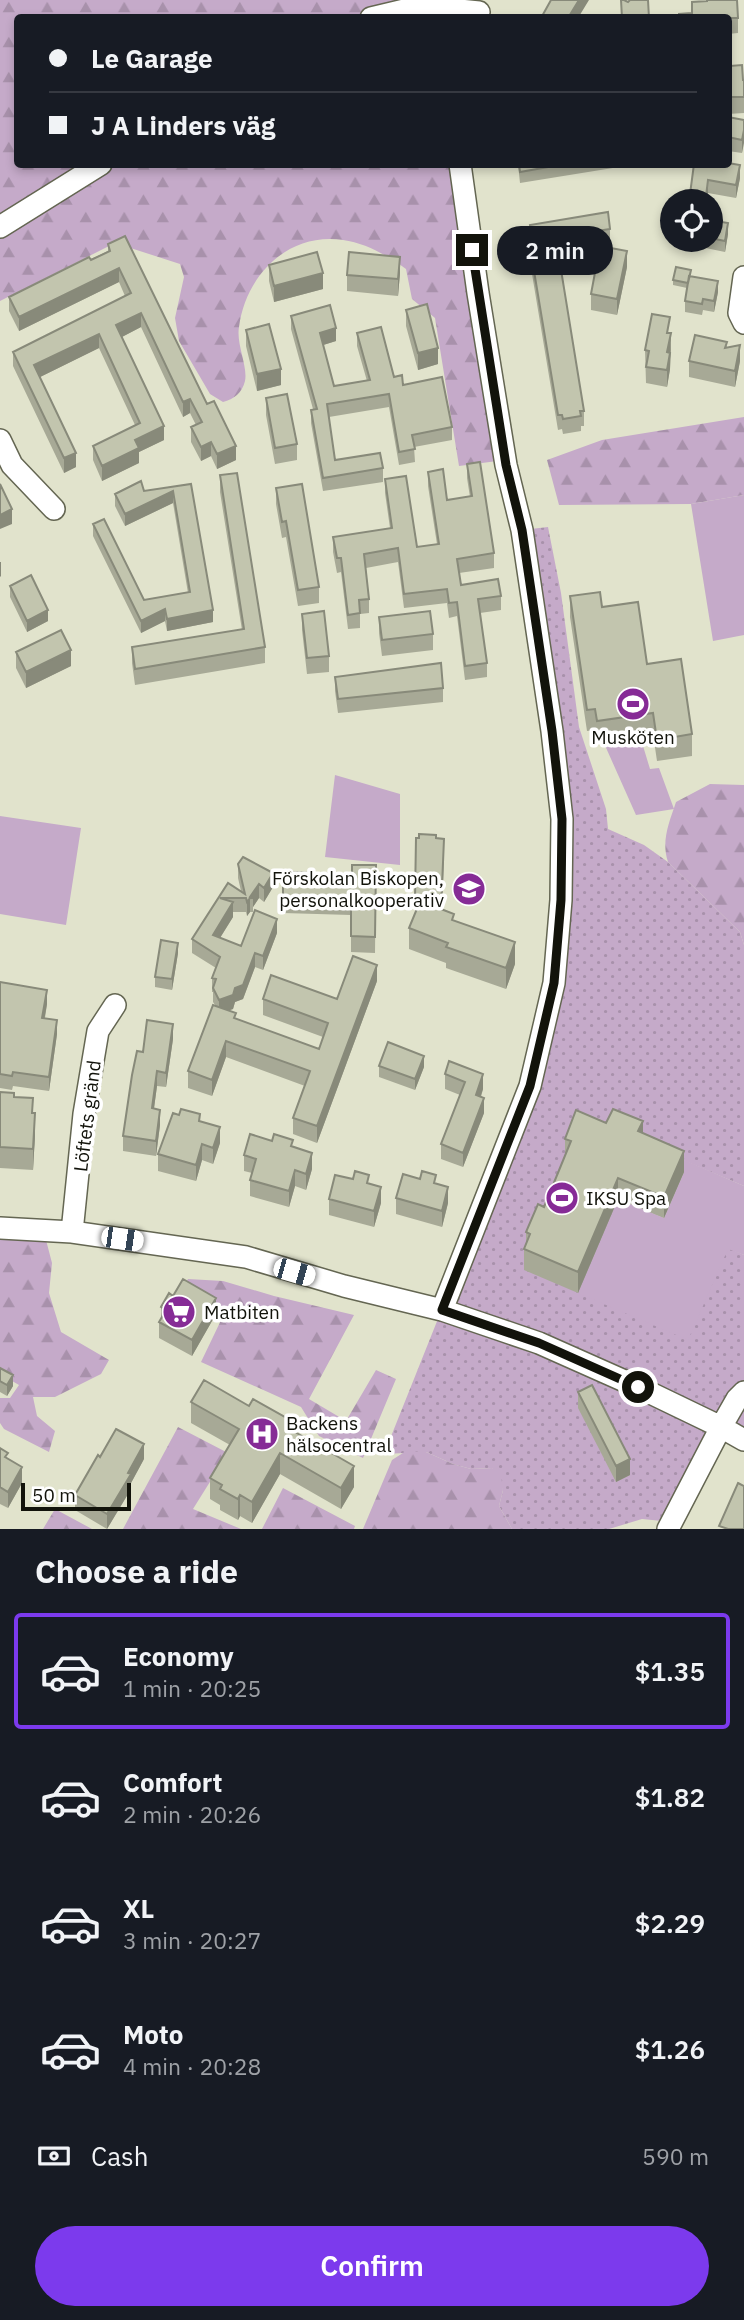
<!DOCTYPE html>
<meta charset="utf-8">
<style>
body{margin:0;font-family:"IBM Plex Sans",sans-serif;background:#20242c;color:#f1f3f6;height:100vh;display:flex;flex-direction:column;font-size:26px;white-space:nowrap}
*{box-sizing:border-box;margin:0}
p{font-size:23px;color:#9ea1a6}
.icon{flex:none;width:38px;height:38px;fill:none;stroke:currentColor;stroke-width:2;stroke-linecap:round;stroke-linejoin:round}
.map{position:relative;height:1529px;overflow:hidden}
.drawer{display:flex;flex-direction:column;background:#171b24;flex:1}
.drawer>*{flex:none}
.guide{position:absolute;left:14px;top:14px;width:718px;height:154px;border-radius:7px;box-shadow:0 4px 10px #0003;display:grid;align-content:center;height:154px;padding:0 35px;background:#171b24}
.controls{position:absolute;left:660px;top:189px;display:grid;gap:14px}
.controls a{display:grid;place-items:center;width:63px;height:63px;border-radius:50%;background:#171b24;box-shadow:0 4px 10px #0003;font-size:35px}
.scale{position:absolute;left:21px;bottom:18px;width:110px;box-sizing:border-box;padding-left:7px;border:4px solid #12130b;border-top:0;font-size:19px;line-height:24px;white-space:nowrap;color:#12130b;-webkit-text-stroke:5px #fff;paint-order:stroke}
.end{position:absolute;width:32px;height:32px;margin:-16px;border:9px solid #12130b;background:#fff;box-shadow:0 0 0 4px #fff}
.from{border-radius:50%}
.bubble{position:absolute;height:49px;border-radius:24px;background:#171b24;box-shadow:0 4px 10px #0003;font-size:23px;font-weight:600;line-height:49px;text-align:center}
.car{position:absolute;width:21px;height:42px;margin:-21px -10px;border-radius:9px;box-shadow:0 0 5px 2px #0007;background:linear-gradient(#fff 24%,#345 0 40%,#fff 0 76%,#345 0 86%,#fff 0)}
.guide b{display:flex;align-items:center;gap:24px;height:66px;font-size:26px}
.guide b+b{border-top:2px solid #363941}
.guide i{width:18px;height:18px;background:#f1f3f6}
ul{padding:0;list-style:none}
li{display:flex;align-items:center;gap:21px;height:116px;margin:0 14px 10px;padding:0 21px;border:4px solid transparent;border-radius:7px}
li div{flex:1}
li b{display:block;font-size:26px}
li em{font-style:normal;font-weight:600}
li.current{border-color:#7c3aed}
li>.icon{width:63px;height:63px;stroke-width:1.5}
h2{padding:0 35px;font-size:32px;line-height:84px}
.pay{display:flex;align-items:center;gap:18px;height:77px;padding:0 35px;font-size:26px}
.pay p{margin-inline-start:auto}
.cta{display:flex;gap:14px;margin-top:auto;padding:14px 35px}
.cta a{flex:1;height:80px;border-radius:42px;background:#7c3aed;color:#fff;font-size:28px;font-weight:600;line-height:80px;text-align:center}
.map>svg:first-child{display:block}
</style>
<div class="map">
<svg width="744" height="1529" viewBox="0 0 744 1529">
<defs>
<pattern id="grass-dots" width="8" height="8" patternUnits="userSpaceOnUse" patternTransform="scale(1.75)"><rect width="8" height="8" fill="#c5aac9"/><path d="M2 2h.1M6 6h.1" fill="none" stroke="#a891ab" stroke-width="1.8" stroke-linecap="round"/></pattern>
<pattern id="forest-firs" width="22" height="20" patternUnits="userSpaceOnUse" patternTransform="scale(1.75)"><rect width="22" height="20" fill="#c5aac9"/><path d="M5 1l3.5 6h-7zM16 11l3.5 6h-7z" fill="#a891ab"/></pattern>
</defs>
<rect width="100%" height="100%" fill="#e1e3cc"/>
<path fill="url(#grass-dots)" d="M548,527l13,66 18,134 27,82 2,20 36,16 24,17 72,70 4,13v241l-101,-43 41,29 -20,46 -46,-19 126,56v185l-22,-13 -50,95 -30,-3 -33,10h-97l-13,-23 4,-16 -11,-22 -21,1 -18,-5 -27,-12 -42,2 131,-328 46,-226 -39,-370z"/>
<path fill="url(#forest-firs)" d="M0,0h478l-1,18h-459v146l442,1 45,295 -46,6 -24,-148 -23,-19 -6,-30c-18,-13 -40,-26 -63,-29 -55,-8 -97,35 -104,87 -3,17 9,39 6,54 -3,12 -11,18 -22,21l-13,-8 -31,-53 -4,-23 9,-41 -4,-13 -65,-21 -115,58z
M744,417v78l-53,9 -132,1 -12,-45 55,-20z
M710,784l34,1v160l-4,-13 -72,-70c-7,-21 1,-39 8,-60z
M0,1237l46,3 6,23 -3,30 12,39 48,28 -8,14 -46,23h-22l4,19 18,15 -6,21 -45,-23 -4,-6v-25h10l9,-13 -19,-11z
M188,1279l35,2 51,15 80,19 -45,84 37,22 30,-51 20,9 -33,79 -44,-22 -18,-29 -100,-45 23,-48 -42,-24z
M178,1427l50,26 -35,56 48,20h-118z
M406,1451l20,1 27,12 18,5 21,-1 9,7 2,15 -4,16 13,23h-149l29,-69z
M283,1488l72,38 -1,3h-92z
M55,1509l37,20h-49z"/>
<path fill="#c5aac9" d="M744,495v140l-31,6 -22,-137z
M640,736l10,33 9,-1 15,41 -38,6 -33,-74z
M335,775l65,19v71l-75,-8z
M0,816l81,12 -15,97 -66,-11z
M643,1142l101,44v69l-16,-6 -40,91 -110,-47 40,-94 46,19 20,-46z"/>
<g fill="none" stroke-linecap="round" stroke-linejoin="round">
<defs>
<path id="minor" d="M371,18l50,-12 58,6
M0,227l101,-63
M744,277l-5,36 5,10
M0,440l12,25 42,44
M0,1228l72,4 174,25 98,29 98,24 97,33 99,44 83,40 23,13
M72,1232l12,-118 14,-83 17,-26
M442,1310l88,-224 24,-103 7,-83 1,-81 -10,-88 -30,-201 -16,-65 -28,-172 -18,-129
M668,1529l53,-102 16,-28 7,-7"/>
</defs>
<use href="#minor" stroke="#646652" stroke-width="24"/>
<use href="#minor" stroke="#fff" stroke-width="21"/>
</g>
<path fill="#a7a996" d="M728,18h10v15l-10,1z
M728,53l2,13 14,14v33l-16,1z
M728,117l16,3 -2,33 -14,-2z
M518,164h101v3l-99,16z
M694,164l46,14 -4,20 -28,-5 -1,8h-17z
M710,220l18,14 -3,18 -29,-6 -1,4 -13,-2v-8h28z
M530,225l80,4v15l-52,8 26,159v15h-3v5l-18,3 -1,-5 -4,1 -26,-156 1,-15 -3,-19z
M108,244l99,160 29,56 -19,9 -6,-13 -10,5 -10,-19v-15l5,-2 -6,-12 -7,4 -42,-90 -19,10 42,103 -25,12v11l-37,18 -9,-21v-14l42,-21 -36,-77 -59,29 36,90 -12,6 -51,-107v-14l112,-56 -6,-14 -100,49 -10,-20v-14l99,-46z
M269,265l54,24 -49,13 -5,-21z
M627,267l-10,48 -26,-5v-16z
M400,273l-2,23 -51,-5v-16z
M691,276l27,16 -4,20 -11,-2 -1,5 -17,-3v-11l2,-13 -14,-3v-5z
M406,310l32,54 -20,6 -12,-44z
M291,316l45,25 -13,4 11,41 33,-5 -10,-35v-13l37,44 58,50v13l-38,7 1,15 -16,3 -10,-58 -60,10 6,43 48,8v14l-60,9 -12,-68v-13l2,-1 -22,-80z
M246,330l35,55 -24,6 -11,-45z
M670,333l1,17 -1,19 -3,18 -21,-4 -1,-33z
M727,348l13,13 -5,26 -46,-10v-16z
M266,398l31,46v16l-22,4 -9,-49z
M467,464l27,89v15l-35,5 2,12 40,11v14l-21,3 7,50v14l-22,3 -8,-64 -8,2 -2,-15 -43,5 -6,-46 -32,6 3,31v14l-9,1v14l-12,1 -7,-57 -4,1 -4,-21v-15l57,-9 -5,-35v-14l32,68 20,-3 -9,-58v-14l19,28 23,-3 -3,-19z
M220,475l45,172v16l-130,22 -3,-22v-16l110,-17 -22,-138z
M191,484l22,138 -46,9 -2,-10 -24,12 -48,-97v-12l51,76 44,-7 -15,-90 -48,23 -10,-20v-12l29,-3z
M276,488l43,99v16l-21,3 -12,-69 -4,1 -6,-34z
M10,586l38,35 -21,11 -17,-35z
M570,596l32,11 45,57 45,70v22l-35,5 -4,-27 -56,8 -2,-12 -8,1 -17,-114z
M302,614l27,42v16l-22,2 -5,-44z
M379,617l54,17v16l-51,6 -3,-23z
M16,652l55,14 -45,22 -10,-20z
M335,677l108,11v14l-105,11 -3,-22z
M436,838l8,22 -2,49 12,12 61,43 -9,25 -60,-21v-5l-37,-14v-21l6,-14v-15z
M238,864l35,23 -9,15 -5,-4 -6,9v5h-3l-3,4 -1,-4h-13v5l-13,21 21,8 36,-13 -14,37 -8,-3 -12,32 -8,3 -2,7 -4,1 7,9 83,30 4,-12 -60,-22v-16h74l40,-18 -60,162 -24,-9v-16l12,-32 -79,-29 -14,39 -24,-8v-17l27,-66 -2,-3v-10h-1v-14l4,-10 -24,-15v-14l36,-56 13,8 -3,-13z
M376,865l-1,88 -24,-1v-37l-68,-2v-41l69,2z
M178,953l-6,37 -17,-3v-10z
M0,982l47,22 -2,14 12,16 -8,57 -36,-5 -1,4 -12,-2z
M173,1039l-7,48 -9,-1 -3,22 6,17 -4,31 -33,-5v-15l20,-84z
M379,1066l45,1 -9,23 -36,-13z
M445,1074l38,15 -2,8 3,16 -21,54 -22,-8v-15l19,-49 -15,-6z
M0,1092l14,5 19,16 2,22 -2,35 -33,-2z
M200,1121l20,22 -7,21 -11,-4 -6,21 -38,-10v-17z
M606,1123l37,10 41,39 -20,46 -46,-19 -40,94 -54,-23v-21l2,-6v-11l18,-25 21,-50v-18z
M293,1147l19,22 -6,21 -11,-4 -6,21 -39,-11v-16l2,-7 -8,-2v-16z
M436,1183l12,20 -6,24 -46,-13v-16z
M369,1184l12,19 -7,24 -45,-12v-16z
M173,1296l43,18 -24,42 -33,-18v-16l2,-4v-11z
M0,1368l13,18 -6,10 -7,-4z
M578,1392l52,83 -14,7 -38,-74z
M191,1402l108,32 55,53 -13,22 -61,-35 -28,49 -12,-7 -2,4 -18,-10v-5l-10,-6v-21l20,-33 -39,-22z
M0,1448l8,11 14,24 -14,25 -8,-4z
M144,1459l-13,24v6l-24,40 -32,-19v-15z"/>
<path fill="#888a7a" d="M579,0h10l-11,18h-10z
M744,130v13l-2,10v-13z
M740,165v13l-4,20v-13z
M708,180v13l-1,8h-1z
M728,223v11l-3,18v-11z
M627,251v16l-10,48v-16z
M400,257v16l-2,23v-17z
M119,268v14l-100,49v-14z
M323,273v16l-49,13v-16z
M718,281v11l-4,20v-11z
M141,313v14l-25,13v-15z
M336,328v13l-16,5v-13z
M671,333l-1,36 -3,18v-35z
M99,334v14l-65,32v-15z
M740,345v16l-5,26v-16z
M438,348v16l-20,6v-17z
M281,369v16l-24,6v-17z
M190,399v14l-7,4v-15z
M164,426v14l-25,12v11l-37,18v-15l33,-26z
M211,442v14l-10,5v-14z
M236,446v14l-19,9v-15z
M76,453v14l-12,6v-15z
M173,491v12l-48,23v-12z
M12,509v15l-12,5v-14z
M0,562h1v14l-1,1z
M165,609v12l-24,12v-12z
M48,610v11l-21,11v-11z
M213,610v12l-46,9v-12z
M71,650v16l-45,22v-16z
M273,873v14l-9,15v-14z
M259,884v14l-6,9v-9l-3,-1z
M250,898v14l-3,4v-14z
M233,902v15l-20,32v-14z
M277,919v14l-14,37v-14z
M515,942v22l-9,25v-21z
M178,943v10l-6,37v-11z
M255,953v14l-12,32 -8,3 -2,7 -14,5v-14z
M377,965v16l-60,162v-17z
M47,990v14l-5,28v-14z
M57,1020v14l-8,57v-14z
M173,1024v15l-7,48v-14z
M226,1041v16l-14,39v-16z
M424,1056v11l-9,23v-11z
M157,1071v15l-5,37v-15z
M483,1074v15l-7,21v-15z
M484,1098v15l-21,54v-14z
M160,1110v15l-4,31v-15z
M35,1113v22l-2,35v-21z
M643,1121v21l-5,-11z
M220,1127v16l-7,21v-16z
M202,1144v16l-6,21v-16z
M684,1151v21l-20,46v-21z
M312,1153v16l-6,21v-16z
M295,1170v16l-6,21v-16z
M618,1178v21l-40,94v-21z
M381,1187v16l-7,24v-16z
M448,1187v16l-6,24v-16z
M216,1298v16l-24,42v-16z
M13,1375v11l-6,10v-11z
M144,1444v15l-13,24v6l-24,40v-15z
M280,1453v21l-28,49v-21z
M630,1459v16l-14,7v-16z
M354,1466v21l-13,22v-21z
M22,1467v16l-14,25v-16z
M240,1495v21l-2,4v-21z"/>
<path fill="#c2c5ae" stroke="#888a7a" stroke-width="2" d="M551,0h28l-11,18h-27z
M621,0h3l4,2 2,-2h18l1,18h-27z
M707,0h30l1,18h-59v-4l13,-1v-11l15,-1z
M728,53h1l1,13 12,-1 1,15h1v17h-16z
M728,117l16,3v10l-2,10 -14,-3z
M728,163l12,2 -4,20 -28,-5 -2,16 -16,-2 4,-30h34z
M519,164h46l-45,8z
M608,212l2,17 -57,9 3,1 28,172h-4l1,5 -18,3 -1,-4h-4l-26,-156h3l-5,-34z
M710,220l18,3 -3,18 -15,-3z
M125,236l82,168 7,-3 22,45 -19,8 -6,-12 -10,5 -10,-20 11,-5 -12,-23 -7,3 -42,-89 -25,12 48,101 -29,14 4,8 -37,18 -9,-20 47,-23 -41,-89 -65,31 42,88 -12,5 -51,-106 118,-59 -12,-25 -100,49 -10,-20 80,-40 2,3 19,-9 -2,-7z
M600,246l27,5 -10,48 -26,-5z
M317,252l6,21 -49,13 -5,-21z
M349,252l51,5 -2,22 -51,-4z
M676,267l15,3 -3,13 -15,-3z
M689,276l29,5 -4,20 -11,-2 -1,5 -17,-3z
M427,304l11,44 -20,5 -12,-43z
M330,305l6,23 -16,5 14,53 36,-6 -13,-47 24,-6 13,50 8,-2 1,10 39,-8 10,50 -40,8 3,14 -16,3 -10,-58 -62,10 8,56 45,-7 3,15 -60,10 -12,-68 6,-1 -26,-93z
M652,314l18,3 -3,16h4l-4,19 3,1 -3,17 -21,-3 3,-16 -4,-1z
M269,324l12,45 -24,5 -11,-44z
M695,335l32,7 -2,6 15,-3 -5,26 -46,-10z
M287,394l10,50 -22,4 -9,-50z
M480,462l14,91 -37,6 4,26 37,-6 3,17 -23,3 9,64 -22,3 -8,-64 -8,1 -2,-14 -43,5 -6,-46 -34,6 5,45 -10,1 1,13 -12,2 -7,-57h-4l-4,-21 59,-9 -7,-49 21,-3 11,71 22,-3 -11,-72 15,-3 4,31 25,-4 -5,-32z
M237,473l28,174 -130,22 -3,-22 112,-18 -24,-154z
M141,481l3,10 47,-7 22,126 -46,9 -2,-10 -24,12 -48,-97 11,-5 40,81 46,-8 -17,-101 -48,23 -10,-20z
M0,484l12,25 -12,6z
M302,484l17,103 -21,3 -12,-69 -4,1 -6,-34z
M31,575l17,35 -21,11 -17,-35z
M600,592l2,15 36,-5 9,62 34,-5 11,75 -35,6 -4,-27 -56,8 -2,-12 -8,1 -17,-114z
M324,611l5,45 -22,2 -5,-44z
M430,611l3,23 -51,6 -3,-23z
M61,630l10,20 -45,22 -10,-20z
M441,663l2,25 -105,11 -3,-22z
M419,834l17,1v3l8,1 -3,70 13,5 -2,6 63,22 -9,26 -60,-21 2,-4 -39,-15 12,-29h-6l1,-61h3z
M243,857l30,16 -9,15 -5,-4 -9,13 3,1h-3l-3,4 -1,-4h-26l13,4 -20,33 28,11 14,-36 22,9 -14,37 -8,-3 -12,32 -8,3 -2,7 -14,5 -6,-12 3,-9 -4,-1 8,-21 -28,-18 36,-56 17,11 -7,-30z
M352,865h24l-1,72 -24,-1v-37l-68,-2v-25l69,2z
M161,940l17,3 -6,36 -17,-2z
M353,956l24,9 -60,161 -24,-8 17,-47 -84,-30 -14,39 -24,-9 25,-66 23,8 -2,5 85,31 9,-26 -65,-24 8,-24 66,24z
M0,982l47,8 -5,28 15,2 -8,57 -36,-5 -1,4 -12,-2z
M147,1020l26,4 -7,49 -9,-2 -5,37 8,2 -4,31 -33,-5 9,-61 5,-24 6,1z
M388,1042l36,14 -9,23 -36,-13z
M449,1061l34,13 -7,21 8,3 -21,55 -22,-9 24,-62 -20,-8z
M0,1092l14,1v4l19,1 -1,15h3l-2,36 -33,-2z
M181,1109l19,5 -1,7 21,6 -7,21 -11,-4 -6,21 -38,-11 15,-41 6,2z
M613,1109l30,12 -5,10 46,20 -20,46 -46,-19 -40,94 -54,-23 6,-15 -4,-2 12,-28 6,3 27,-66 -6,-2 11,-29 30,13z
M250,1134l22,7 2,-7 19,6 -2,6 21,7 -6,21 -11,-4 -6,21 -39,-11 6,-21 -12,-4z
M355,1171l14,4 -2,8 14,4 -7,24 -45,-12 6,-24 18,4z
M422,1171l14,4 -2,8 14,4 -6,24 -46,-13 7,-24 17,5z
M183,1279l33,19 -24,42 -33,-18 7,-12 -5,-3 8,-14 4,3z
M0,1368l13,7 -6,10 -7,-4z
M204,1380l45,26 4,-7 46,26 -4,7 59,34 -13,22 -61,-35 -28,49 -12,-7 -2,4 -18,-10 2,-4 -12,-7 29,-49 -48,-27z
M592,1385l38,74 -14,7 -38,-74z
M116,1429l28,15 -16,29 3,1 -24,40 -32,-19 23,-40 2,2z
M0,1448l8,5 -3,4 17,10 -14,25 -8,-5z
M738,1483l6,3v43h-16l-9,-3z"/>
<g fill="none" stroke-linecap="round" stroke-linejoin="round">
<path stroke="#12130b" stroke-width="9" d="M472,250l34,215 16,65 30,201 10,88 -1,81 -7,83 -24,103 -88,224 97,33 99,44"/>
</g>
<defs>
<symbol id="stadium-disc" viewBox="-11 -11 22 22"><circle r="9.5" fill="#862b96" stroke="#fff"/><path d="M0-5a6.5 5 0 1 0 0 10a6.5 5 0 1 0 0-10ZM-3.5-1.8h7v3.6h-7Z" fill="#fff"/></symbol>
<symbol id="school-disc" viewBox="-11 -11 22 22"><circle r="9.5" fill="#862b96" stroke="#fff"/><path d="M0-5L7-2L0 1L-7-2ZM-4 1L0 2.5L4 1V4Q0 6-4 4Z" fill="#fff"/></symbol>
<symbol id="supermarket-disc" viewBox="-11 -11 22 22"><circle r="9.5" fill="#862b96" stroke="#fff"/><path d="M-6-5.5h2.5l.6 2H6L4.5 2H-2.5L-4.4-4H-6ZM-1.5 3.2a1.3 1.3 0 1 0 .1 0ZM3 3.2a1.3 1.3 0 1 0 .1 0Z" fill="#fff"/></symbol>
<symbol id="hospital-disc" viewBox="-11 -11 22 22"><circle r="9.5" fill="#862b96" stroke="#fff"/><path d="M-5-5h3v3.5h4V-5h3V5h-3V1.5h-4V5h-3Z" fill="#fff"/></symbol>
</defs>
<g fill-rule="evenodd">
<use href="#stadium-disc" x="614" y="685" width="38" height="38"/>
<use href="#school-disc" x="450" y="870" width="38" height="38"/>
<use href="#stadium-disc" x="543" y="1179" width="38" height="38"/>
<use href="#supermarket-disc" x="160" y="1293" width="38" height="38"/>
<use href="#hospital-disc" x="243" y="1415" width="38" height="38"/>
</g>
<g text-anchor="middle" stroke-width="7" stroke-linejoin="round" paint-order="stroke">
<g font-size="19" fill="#12130b" stroke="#fff" text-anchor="start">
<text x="633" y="744" text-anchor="middle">Musköten</text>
<text x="444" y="885" text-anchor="end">Förskolan Biskopen,<tspan x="444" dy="22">personalkooperativ</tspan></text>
<text x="586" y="1205">IKSU Spa</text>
<text x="204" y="1319">Matbiten</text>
<text x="286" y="1430">Backens<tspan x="286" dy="22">hälsocentral</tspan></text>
</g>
<g font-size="19" fill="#12130b" stroke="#fff">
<text transform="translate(87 1116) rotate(-83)" y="7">Löftets gränd</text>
</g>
</g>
</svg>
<div class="controls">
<a><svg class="icon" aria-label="locate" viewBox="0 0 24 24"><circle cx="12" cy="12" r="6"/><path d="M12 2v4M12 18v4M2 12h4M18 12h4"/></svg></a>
</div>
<div class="scale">50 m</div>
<i class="end from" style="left:638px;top:1387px"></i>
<i class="end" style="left:472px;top:250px"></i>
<div class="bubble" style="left:497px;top:226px;width:116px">2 min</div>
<i class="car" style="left:122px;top:1239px;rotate:98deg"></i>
<i class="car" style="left:294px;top:1272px;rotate:106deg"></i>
<div class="guide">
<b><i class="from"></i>Le Garage</b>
<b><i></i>J A Linders väg</b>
</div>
</div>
<section class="drawer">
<h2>Choose a ride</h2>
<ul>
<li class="current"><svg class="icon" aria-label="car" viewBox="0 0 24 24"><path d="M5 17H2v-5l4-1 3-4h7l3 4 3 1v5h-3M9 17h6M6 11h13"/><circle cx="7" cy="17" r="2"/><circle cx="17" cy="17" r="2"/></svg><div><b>Economy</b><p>1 min · 20:25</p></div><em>$1.35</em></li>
<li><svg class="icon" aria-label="car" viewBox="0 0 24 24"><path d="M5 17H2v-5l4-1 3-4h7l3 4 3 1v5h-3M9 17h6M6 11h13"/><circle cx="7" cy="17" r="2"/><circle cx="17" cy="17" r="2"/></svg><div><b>Comfort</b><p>2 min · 20:26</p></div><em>$1.82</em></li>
<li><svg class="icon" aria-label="car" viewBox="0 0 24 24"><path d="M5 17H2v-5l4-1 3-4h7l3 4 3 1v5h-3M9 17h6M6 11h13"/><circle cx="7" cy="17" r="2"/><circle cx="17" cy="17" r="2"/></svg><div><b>XL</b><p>3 min · 20:27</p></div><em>$2.29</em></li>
<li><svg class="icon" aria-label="car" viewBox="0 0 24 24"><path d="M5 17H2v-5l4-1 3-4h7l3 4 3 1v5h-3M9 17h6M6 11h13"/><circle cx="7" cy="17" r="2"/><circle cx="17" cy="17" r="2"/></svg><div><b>Moto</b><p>4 min · 20:28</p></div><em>$1.26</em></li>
</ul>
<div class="pay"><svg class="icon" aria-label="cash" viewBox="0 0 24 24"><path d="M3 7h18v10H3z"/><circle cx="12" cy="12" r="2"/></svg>Cash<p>590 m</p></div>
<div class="cta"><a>Confirm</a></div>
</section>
